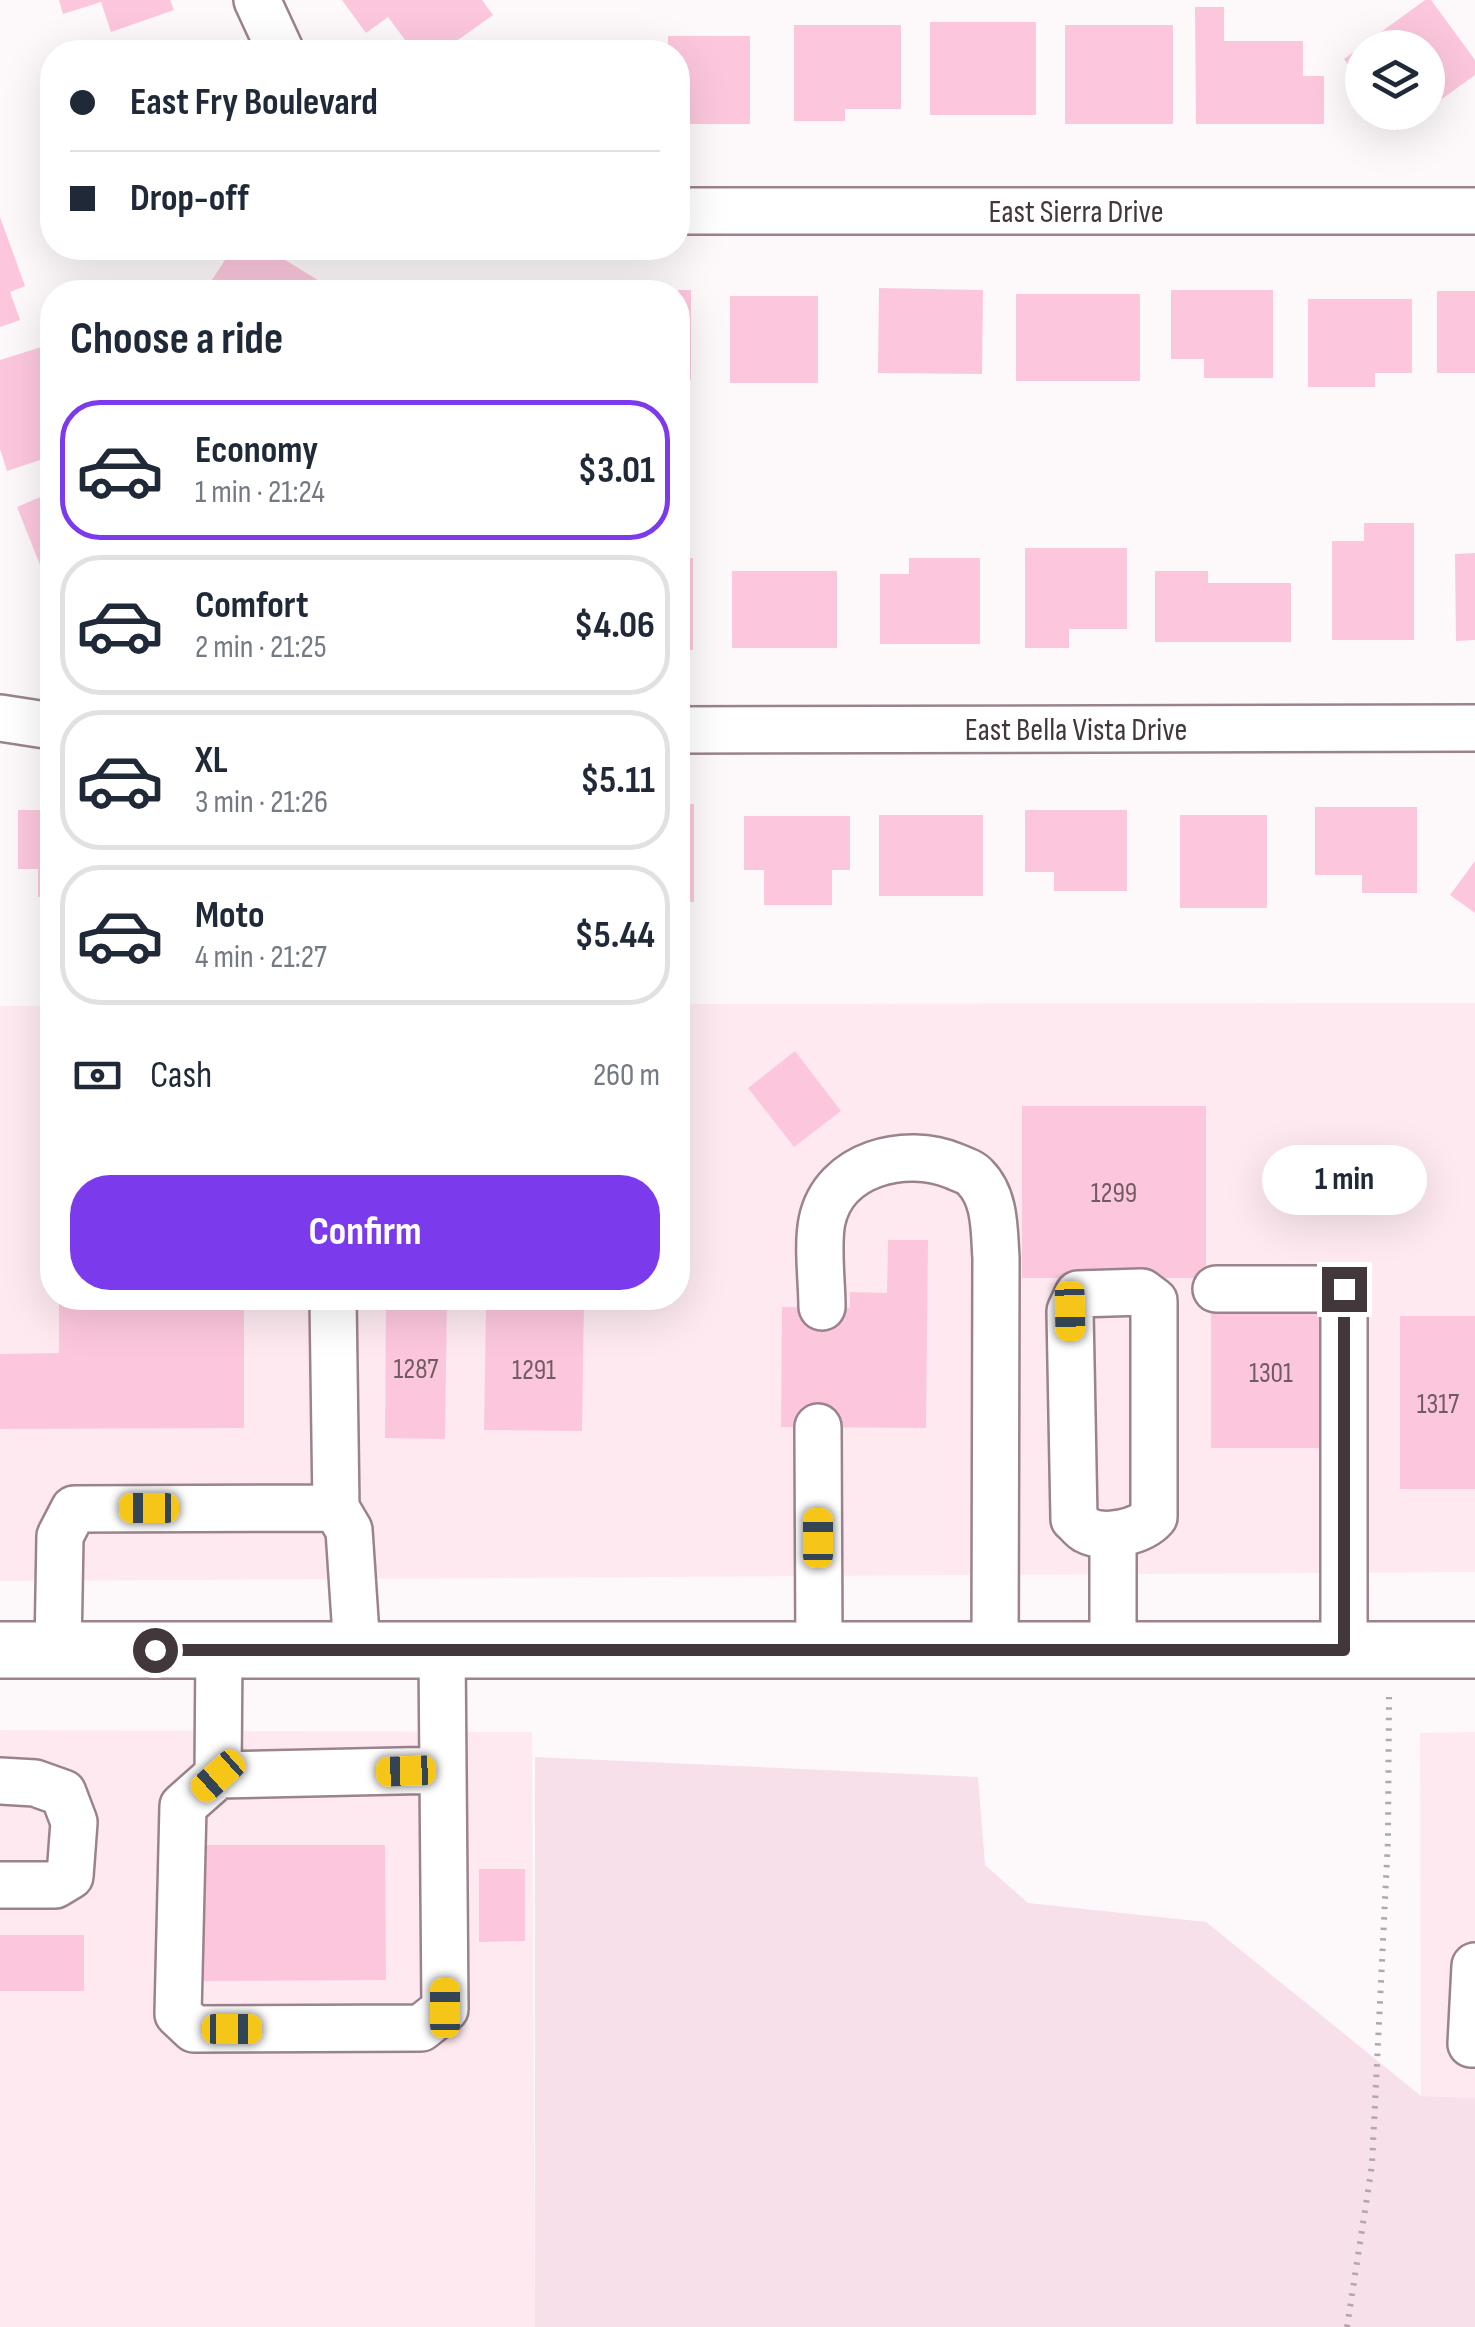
<!DOCTYPE html>
<meta charset="utf-8">
<style>
body{margin:0;font-family:"Sofia Sans Condensed",sans-serif;background:#f6f6f7;color:#1f2937;height:100vh;display:flex;flex-direction:column;font-size:38px;white-space:nowrap}
*{box-sizing:border-box;margin:0}
p{font-size:32px;color:#747a83}
.icon{flex:none;width:55px;height:55px;fill:none;stroke:currentColor;stroke-width:2;stroke-linecap:round;stroke-linejoin:round}
.map{position:relative;flex:1;overflow:hidden}
.sheet{position:absolute;left:40px;top:280px;width:650px;height:1030px;display:flex;flex-direction:column;background:#fff;border-radius:40px;box-shadow:0 10px 40px #0002}
.sheet>*{flex:none}
.guide{position:absolute;left:40px;top:40px;width:650px;height:220px;border-radius:40px;box-shadow:0 10px 40px #0002;display:grid;align-content:center;height:220px;padding:0 30px;background:#fff}
.tools{position:absolute;left:1345px;top:30px;display:grid;gap:20px}
.tools a{display:grid;place-items:center;width:100px;height:100px;border-radius:50%;background:#fff;box-shadow:0 10px 40px #0002;font-size:50px}
.end{position:absolute;width:45px;height:45px;margin:-22px;border:12px solid #42373b;background:#fff;box-shadow:0 0 0 5px #fff}
.from{border-radius:50%}
.bubble{position:absolute;height:70px;border-radius:35px;background:#fff;box-shadow:0 10px 40px #0002;font-size:32px;font-weight:700;line-height:70px;text-align:center}
.car{position:absolute;width:30px;height:60px;margin:-30px -15px;border-radius:12px;box-shadow:0 0 8px 2px #0007;background:linear-gradient(#f5c518 24%,#345 0 40%,#f5c518 0 76%,#345 0 86%,#f5c518 0)}
.guide b{display:flex;align-items:center;gap:35px;height:95px;font-size:38px}
.guide b+b{border-top:2px solid #e0e1e3}
.guide i{width:25px;height:25px;background:#1f2937}
ul{padding:0;list-style:none}
li{display:flex;align-items:center;gap:30px;height:140px;margin:0 20px 15px;padding:0 10px;border:5px solid #e0e1e3;border-radius:40px}
li div{flex:1}
li b{display:block;font-size:38px}
li em{font-style:normal;font-weight:700}
li.active{border-color:#7c3aed}
li>.icon{width:90px;height:90px;stroke-width:1.5}
h2{padding:0 30px;font-size:45px;line-height:120px}
.pay{display:flex;align-items:center;gap:25px;height:110px;padding:0 30px;font-size:38px}
.pay p{margin-inline-start:auto}
.cta{display:flex;gap:20px;margin-top:auto;padding:20px 30px}
.cta a{flex:1;height:115px;border-radius:40px;background:#7c3aed;color:#fff;font-size:40px;font-weight:700;line-height:115px;text-align:center}
.map>svg:first-child{display:block}
</style>
<div class="map">
<svg width="1475" height="2327" viewBox="0 0 1475 2327">
<rect width="100%" height="100%" fill="#fdf8fa"/>
<path fill="#fee9f1" d="M1475,1003v569l-1475,9v-575h52v292h626v-294z
M0,1730l532,2 3,595h-535z
M1475,1732v366l-54,-2 -1,-363z"/>
<path fill="#f7e0e9" d="M535,1757l443,20 7,88 43,38 178,19 215,174 54,2v229h-940z"/>
<path fill="#fcc7dd" d="M59,0h111l4,10 -63,22 -10,-30 -38,12z
M342,0h140l11,15 -52,37h-27l-26,-35 -22,16z
M1425,0h6l44,60v15l-47,34v-61h-66v36l-18,-25z
M1195,7h29v34h79v35h21v48h-128z
M930,22h106v93h-106z
M794,25h107v84h-56v12h-51z
M1065,25h108v99h-108z
M668,36h82v88h-72v-72h-10z
M536,41l100,2v9h-100z
M178,42l5,10h-31z
M1384,112h39l-26,19z
M0,217l25,69 -15,6 10,28 -20,7z
M233,248h33l71,44h-133z
M440,288h103v4h-103z
M879,288l104,2 -1,84 -104,-1z
M678,290h13v90h-13z
M1171,290h102v88h-69v-19h-33z
M1437,291h38v82h-38z
M1016,294h124v87h-124z
M730,296h88v87h-88z
M1308,299h104v74h-37v14h-67z
M51,344l1,112 -45,15 -7,-22v-89z
M52,492v103l-35,-88z
M1364,523h50v117h-82v-99h32z
M1025,548h102v81h-58v19h-44z
M1475,553v87l-19,1 -1,-87z
M678,558h15v92h-15z
M909,558h71v86h-100v-70h29z
M732,571h105v77h-105z
M1155,571h53v12h83v59h-136z
M678,804h16v98h-16z
M1315,807h102v86h-55v-18h-47z
M18,810h34v87h-14v-28h-20z
M1025,810h102v81h-73v-19h-29z
M879,815h104v81h-104z
M1180,815h87v93h-87z
M744,816h106v54h-18v35h-68v-35h-20z
M1475,861v52l-25,-18z
M795,1051l46,60 -47,36 -46,-59z
M1022,1106h184v172h-184z
M888,1240h40l-2,188 -145,-1 1,-120 68,1v-16l37,1z
M1211,1297h119l1,151h-120z
M59,1298h185v130l-244,1v-75l59,-1z
M386,1298h61l-2,141 -60,-1z
M491,1298h30v9h23v-9h40l-2,133 -98,-1 2,-123h5z
M1400,1316h75v173h-75z
M201,1845h184l1,135 -184,1z
M479,1869h46v72l-46,1z
M0,1935h84v56h-84z"/>
<g fill="none" stroke-linecap="round" stroke-linejoin="round">
<defs>
<path id="minor" d="M257,0l24,52
M678,211h797
M0,718l52,8
M678,730l797,-2
M1216,1289h128v361
M1142,1292l12,9v216c-13,15 -50,23 -68,13 -5,-3 -8,-8 -12,-11l-4,-208 8,-17z
M333,1298l3,210
M822,1307c0,-25 -5,-62 0,-86 12,-58 84,-75 132,-55 7,3 17,6 21,11 21,21 19,54 21,81l-1,392
M818,1427l1,223
M1113,1534v116
M58,1650l2,-114 14,-27 262,-1 13,22 8,120
M219,1650l-1,125 -35,31 -5,208 16,15 227,-1 24,-19 -3,-359
M218,1775l225,-5
M0,1781l35,2 28,10 11,29 -4,54 -15,9h-55
M1475,1966l-4,78h4"/>
<path id="major" d="M0,1650h1475"/>
</defs>
<use href="#minor" stroke="#9b838d" stroke-width="50"/>
<use href="#major" stroke="#9b838d" stroke-width="60"/>
<path stroke="#b0a8ab" stroke-width="6" stroke-dasharray="2.5 8" stroke-linecap="butt" d="M1347,2327l25,-162 16,-326 1,-142"/>
<use href="#minor" stroke="#fff" stroke-width="45"/>
<use href="#major" stroke="#fff" stroke-width="55"/>
</g>
<g fill="none" stroke-linecap="round" stroke-linejoin="round">
<path stroke="#42373b" stroke-width="12" d="M155,1650h1189v-361"/>
</g>
<g text-anchor="middle" stroke-width="9" stroke-linejoin="round" paint-order="stroke">
<g font-size="28" fill="#705b64">
<text x="1114" y="1202">1299</text>
<text x="416" y="1378">1287</text>
<text x="534" y="1379">1291</text>
<text x="1271" y="1382">1301</text>
<text x="1438" y="1413">1317</text>
</g>
<g font-size="32" fill="#42373b" stroke="#fff">
<text x="1076" y="222">East Sierra Drive</text>
<text x="1076" y="740">East Bella Vista Drive</text>
</g>
</g>
</svg>
<div class="tools">
<a><svg class="icon" aria-label="layers" viewBox="0 0 24 24"><path d="M12 4l9 5-9 5-9-5zM3 14l9 5 9-5"/></svg></a>
</div>
<i class="end from" style="left:155px;top:1650px"></i>
<i class="end" style="left:1344px;top:1289px"></i>
<div class="bubble" style="left:1262px;top:1145px;width:165px">1 min</div>
<i class="car" style="left:1070px;top:1311px;rotate:179deg"></i>
<i class="car" style="left:149px;top:1508px;rotate:270deg"></i>
<i class="car" style="left:818px;top:1538px;rotate:0deg"></i>
<i class="car" style="left:406px;top:1771px;rotate:268deg"></i>
<i class="car" style="left:218px;top:1776px;rotate:228deg"></i>
<i class="car" style="left:445px;top:2008px;rotate:0deg"></i>
<i class="car" style="left:232px;top:2029px;rotate:90deg"></i>
<div class="guide">
<b><i class="from"></i>East Fry Boulevard</b>
<b><i></i>Drop-off</b>
</div>
<section class="sheet">
<h2>Choose a ride</h2>
<ul>
<li class="active"><svg class="icon" aria-label="car" viewBox="0 0 24 24"><path d="M5 17H2v-5l4-1 3-4h7l3 4 3 1v5h-3M9 17h6M6 11h13"/><circle cx="7" cy="17" r="2"/><circle cx="17" cy="17" r="2"/></svg><div><b>Economy</b><p>1 min · 21:24</p></div><em>$3.01</em></li>
<li><svg class="icon" aria-label="car" viewBox="0 0 24 24"><path d="M5 17H2v-5l4-1 3-4h7l3 4 3 1v5h-3M9 17h6M6 11h13"/><circle cx="7" cy="17" r="2"/><circle cx="17" cy="17" r="2"/></svg><div><b>Comfort</b><p>2 min · 21:25</p></div><em>$4.06</em></li>
<li><svg class="icon" aria-label="car" viewBox="0 0 24 24"><path d="M5 17H2v-5l4-1 3-4h7l3 4 3 1v5h-3M9 17h6M6 11h13"/><circle cx="7" cy="17" r="2"/><circle cx="17" cy="17" r="2"/></svg><div><b>XL</b><p>3 min · 21:26</p></div><em>$5.11</em></li>
<li><svg class="icon" aria-label="car" viewBox="0 0 24 24"><path d="M5 17H2v-5l4-1 3-4h7l3 4 3 1v5h-3M9 17h6M6 11h13"/><circle cx="7" cy="17" r="2"/><circle cx="17" cy="17" r="2"/></svg><div><b>Moto</b><p>4 min · 21:27</p></div><em>$5.44</em></li>
</ul>
<div class="pay"><svg class="icon" aria-label="cash" viewBox="0 0 24 24"><path d="M3 7h18v10H3z"/><circle cx="12" cy="12" r="2"/></svg>Cash<p>260 m</p></div>
<div class="cta"><a>Confirm</a></div>
</section>
</div>
